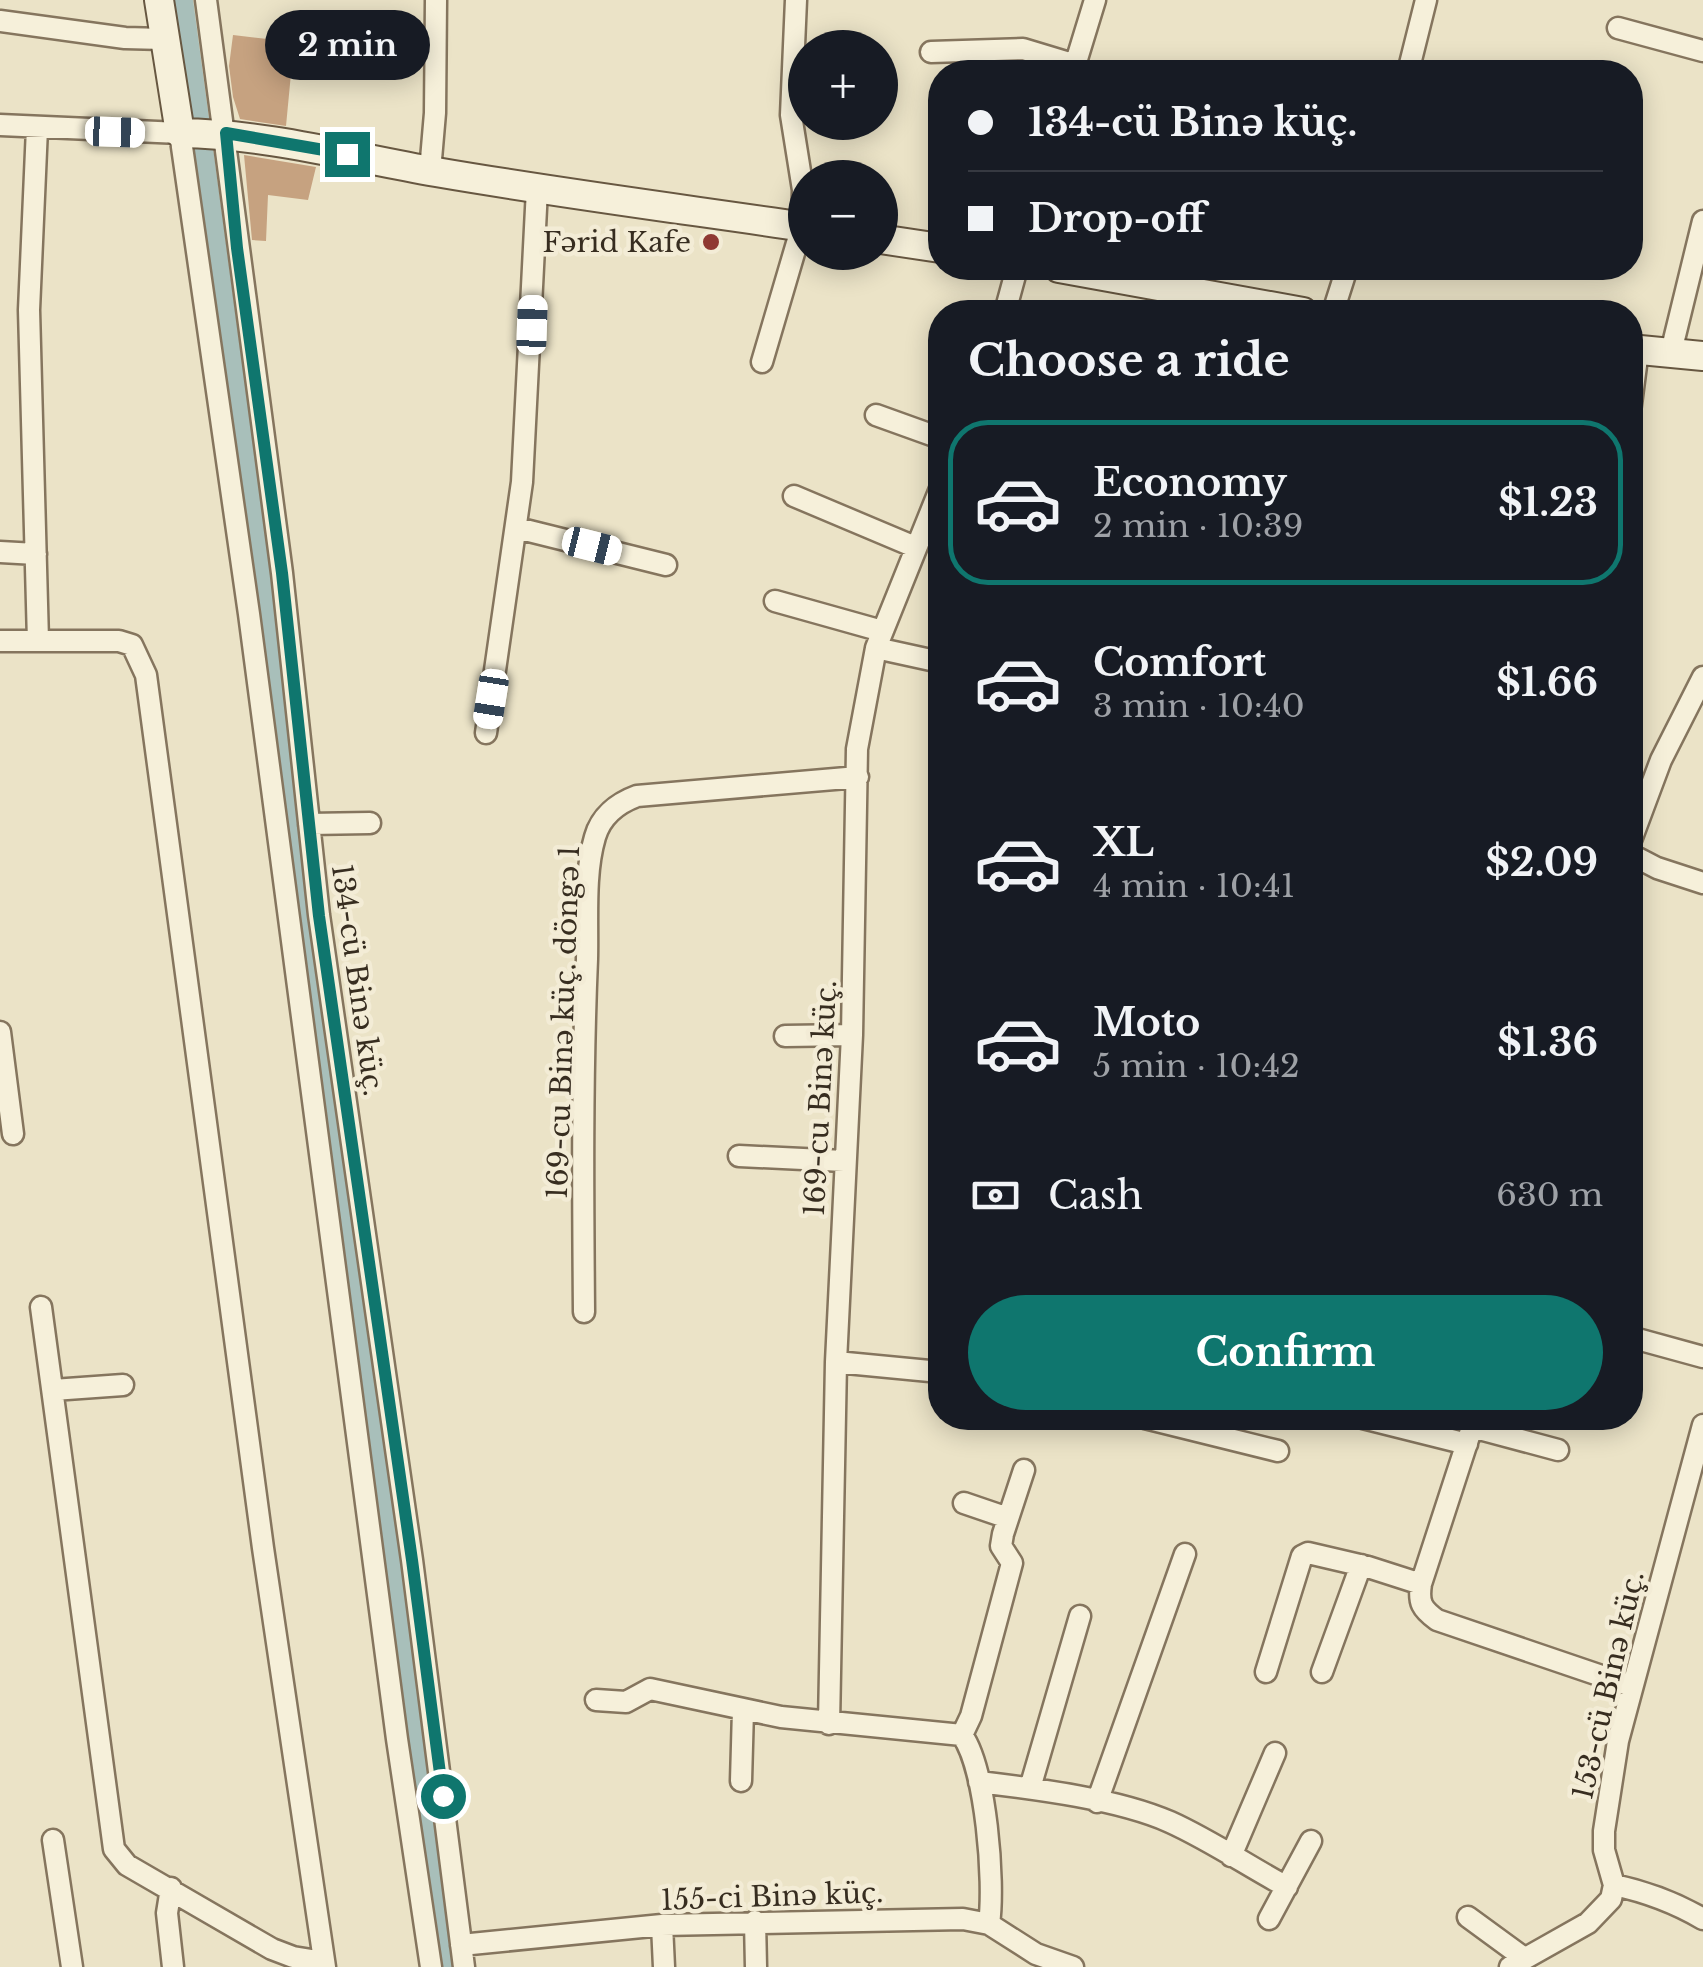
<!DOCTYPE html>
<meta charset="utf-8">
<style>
body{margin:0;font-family:"Libre Baskerville",serif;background:#242831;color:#f1f3f6;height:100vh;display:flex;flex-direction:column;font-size:38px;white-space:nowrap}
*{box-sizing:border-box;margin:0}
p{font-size:32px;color:#9ea1a6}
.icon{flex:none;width:55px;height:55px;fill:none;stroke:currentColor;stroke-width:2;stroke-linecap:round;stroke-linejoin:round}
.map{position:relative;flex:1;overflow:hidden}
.drawer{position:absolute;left:928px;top:300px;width:715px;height:1130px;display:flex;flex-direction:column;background:#171b24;border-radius:40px;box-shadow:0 5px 25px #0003}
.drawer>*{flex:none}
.guide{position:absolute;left:928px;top:60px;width:715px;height:220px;border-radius:40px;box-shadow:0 5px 25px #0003;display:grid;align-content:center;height:220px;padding:0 40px;background:#171b24}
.buttons{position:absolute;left:788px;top:30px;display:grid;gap:20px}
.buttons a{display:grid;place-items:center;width:110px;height:110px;border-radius:50%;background:#171b24;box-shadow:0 5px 25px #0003;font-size:50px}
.end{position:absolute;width:45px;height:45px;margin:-22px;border:12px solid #0f766e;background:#fff;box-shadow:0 0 0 5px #fff}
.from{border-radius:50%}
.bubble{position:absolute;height:70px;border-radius:35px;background:#171b24;box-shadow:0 5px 25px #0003;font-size:32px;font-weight:800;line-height:70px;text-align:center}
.car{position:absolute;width:30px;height:60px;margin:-30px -15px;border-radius:12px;box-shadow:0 0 8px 2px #0007;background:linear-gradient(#fff 24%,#345 0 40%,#fff 0 76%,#345 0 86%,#fff 0)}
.guide b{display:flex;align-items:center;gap:35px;height:95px;font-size:38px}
.guide b+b{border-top:2px solid #363941}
.guide i{width:25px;height:25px;background:#f1f3f6}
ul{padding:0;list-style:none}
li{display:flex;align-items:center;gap:30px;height:165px;margin:0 20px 15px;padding:0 20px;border:5px solid transparent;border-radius:40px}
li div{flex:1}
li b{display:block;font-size:38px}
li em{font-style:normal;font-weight:800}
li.current{border-color:#0f766e}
li>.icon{width:90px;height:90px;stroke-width:1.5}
h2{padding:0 40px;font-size:45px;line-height:120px}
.pay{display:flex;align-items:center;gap:25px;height:110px;padding:0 40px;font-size:38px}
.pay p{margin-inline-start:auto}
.action{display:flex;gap:20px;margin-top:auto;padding:20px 40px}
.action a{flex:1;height:115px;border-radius:60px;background:#0f766e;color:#fff;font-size:40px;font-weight:800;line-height:115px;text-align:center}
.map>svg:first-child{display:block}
</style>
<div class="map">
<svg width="1703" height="1967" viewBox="0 0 1703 1967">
<rect width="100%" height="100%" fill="#ebe3c7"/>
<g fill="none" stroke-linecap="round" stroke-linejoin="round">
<path stroke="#a8bfba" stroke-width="20" d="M183,0l266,1967"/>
</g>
<path fill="#c6a280" d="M233,35l61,7 -8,84 -46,-7 -7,-22 -4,-31z
M244,155l72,12 -8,33 -40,-5 -2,46 -14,-1z"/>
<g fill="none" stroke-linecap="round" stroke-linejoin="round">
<defs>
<path id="street" d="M206,0l76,573 37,342 93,645 52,407
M0,21l125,17 38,1
M1618,28l85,23
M931,52l92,-3 53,16
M1073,72l22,-72
M1408,72l18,-72
M0,125l180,8 69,481 148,1125 34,228
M37,128l-8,182 9,331
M430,171l5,-58 1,-113
M1005,312l12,-44
M1333,312l14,-44
M1671,352l32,-131
M762,362l40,-136 1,-36 -12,-75 5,-115
M1630,412l8,-62
M876,415l64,23
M794,496l121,51
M517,528l149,37
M0,552l36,2
M775,601l107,30
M0,641h119l13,4 14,30 117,873 62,419
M876,648l64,14
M486,733l36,-251 15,-293
M309,824l61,-1
M1630,843l31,-83 42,-83
M1632,855l25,13 46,15
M0,1032l13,102
M785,1036l67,-1
M739,1156l105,5
M41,1307l73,542 13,16 145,84 21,8 31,5
M584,1312c-1,-118 -2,-235 3,-353 1,-39 -3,-85 8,-122 6,-21 23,-34 42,-41l221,-19
M1630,1337l73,20
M836,1362l104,10
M53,1390l70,-5
M1145,1418l133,33
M1363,1418l104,26
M1475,1418l-54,166c-3,19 1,25 16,36l194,66
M1472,1427l86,23
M964,1503l44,15
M1266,1672l36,-116 6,-3 60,14 53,17
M1322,1672l39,-107
M596,1700l30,2 24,-13 131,28 181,18c24,34 33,147 27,189
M829,1724l7,-362 16,-327 5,-286 19,-101 64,-159
M962,1735l9,-19 41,-153 -11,-17 2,-12 21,-64
M741,1781l2,-71
M979,1782c58,7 139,17 191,40 40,18 78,44 117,65
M1030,1788l50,-172
M1097,1802l88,-248
M53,1840l19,127
M1231,1856l44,-103
M1614,1885c33,7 60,17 89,34
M171,1888l-4,25 6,54
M1468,1917l56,41
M1269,1919l42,-78
M755,1921l1,46
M662,1925l2,42
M461,1945l201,-20 301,-6 26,5 47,30 37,13
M1510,1967l78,-44 23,-24 3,-14 -10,-35v-19l14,-90 85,-316"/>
<path id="secondary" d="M159,0l21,133c87,1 170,24 256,39 122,21 246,37 369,55
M880,239l60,9
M1059,268l244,44
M1630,349l73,7"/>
</defs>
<use href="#street" stroke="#85755e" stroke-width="25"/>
<use href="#secondary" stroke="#675741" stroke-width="32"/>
<use href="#street" stroke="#f6f0da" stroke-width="20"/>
<use href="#secondary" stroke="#f6f0da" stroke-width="28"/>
</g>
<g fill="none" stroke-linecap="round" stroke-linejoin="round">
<path stroke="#0f766e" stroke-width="12" d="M347,154l-121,-21 11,115 45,325 37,343 93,644 31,236"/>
</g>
<circle fill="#8f3832" stroke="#f3ecd6" stroke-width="4" cx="711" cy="242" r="10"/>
<g text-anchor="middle" stroke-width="9" stroke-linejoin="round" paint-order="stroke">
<g font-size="28" fill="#372d20" stroke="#f3ecd6" text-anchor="end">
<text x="691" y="252">Fərid Kafe</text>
</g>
<g font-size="28" fill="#372d20" stroke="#f3ecd6">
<text transform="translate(358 980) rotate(82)" y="10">134-cü Binə küç.</text>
<text transform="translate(563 1022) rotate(-88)" y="10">169-cu Binə küç. döngə 1</text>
<text transform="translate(820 1098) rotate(-87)" y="10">169-cu Binə küç.</text>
<text transform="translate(1608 1685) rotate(-77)" y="10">153-cü Binə küç.</text>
<text transform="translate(772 1896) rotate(-2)" y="10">155-ci Binə küç.</text>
</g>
</g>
</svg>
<div class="buttons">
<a>+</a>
<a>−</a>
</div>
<i class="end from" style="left:443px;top:1796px"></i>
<i class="end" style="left:347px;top:154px"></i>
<div class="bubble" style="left:265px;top:10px;width:165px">2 min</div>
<i class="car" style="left:115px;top:132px;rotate:92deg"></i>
<i class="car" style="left:532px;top:325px;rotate:2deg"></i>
<i class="car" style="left:592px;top:546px;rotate:104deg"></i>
<i class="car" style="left:491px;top:699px;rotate:189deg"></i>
<div class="guide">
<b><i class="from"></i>134-cü Binə küç.</b>
<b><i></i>Drop-off</b>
</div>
<section class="drawer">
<h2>Choose a ride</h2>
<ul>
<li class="current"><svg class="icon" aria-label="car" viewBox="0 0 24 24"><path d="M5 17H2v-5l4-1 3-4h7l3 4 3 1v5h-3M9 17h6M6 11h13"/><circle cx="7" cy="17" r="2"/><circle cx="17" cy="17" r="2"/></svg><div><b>Economy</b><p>2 min · 10:39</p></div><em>$1.23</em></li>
<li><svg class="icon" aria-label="car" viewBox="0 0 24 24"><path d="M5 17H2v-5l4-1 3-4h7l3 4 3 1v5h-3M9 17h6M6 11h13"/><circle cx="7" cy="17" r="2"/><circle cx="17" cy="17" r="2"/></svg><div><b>Comfort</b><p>3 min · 10:40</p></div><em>$1.66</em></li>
<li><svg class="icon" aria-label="car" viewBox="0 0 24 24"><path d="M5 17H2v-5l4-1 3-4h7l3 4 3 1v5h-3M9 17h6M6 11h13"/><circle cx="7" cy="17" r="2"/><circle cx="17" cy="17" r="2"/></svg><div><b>XL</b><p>4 min · 10:41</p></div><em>$2.09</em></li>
<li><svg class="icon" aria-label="car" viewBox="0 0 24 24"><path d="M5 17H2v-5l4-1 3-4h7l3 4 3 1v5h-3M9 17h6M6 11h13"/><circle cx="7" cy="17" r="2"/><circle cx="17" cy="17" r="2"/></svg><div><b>Moto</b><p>5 min · 10:42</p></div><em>$1.36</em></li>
</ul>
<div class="pay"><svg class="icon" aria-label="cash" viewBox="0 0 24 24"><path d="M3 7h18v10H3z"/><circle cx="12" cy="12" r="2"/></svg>Cash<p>630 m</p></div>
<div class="action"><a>Confirm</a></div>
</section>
</div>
